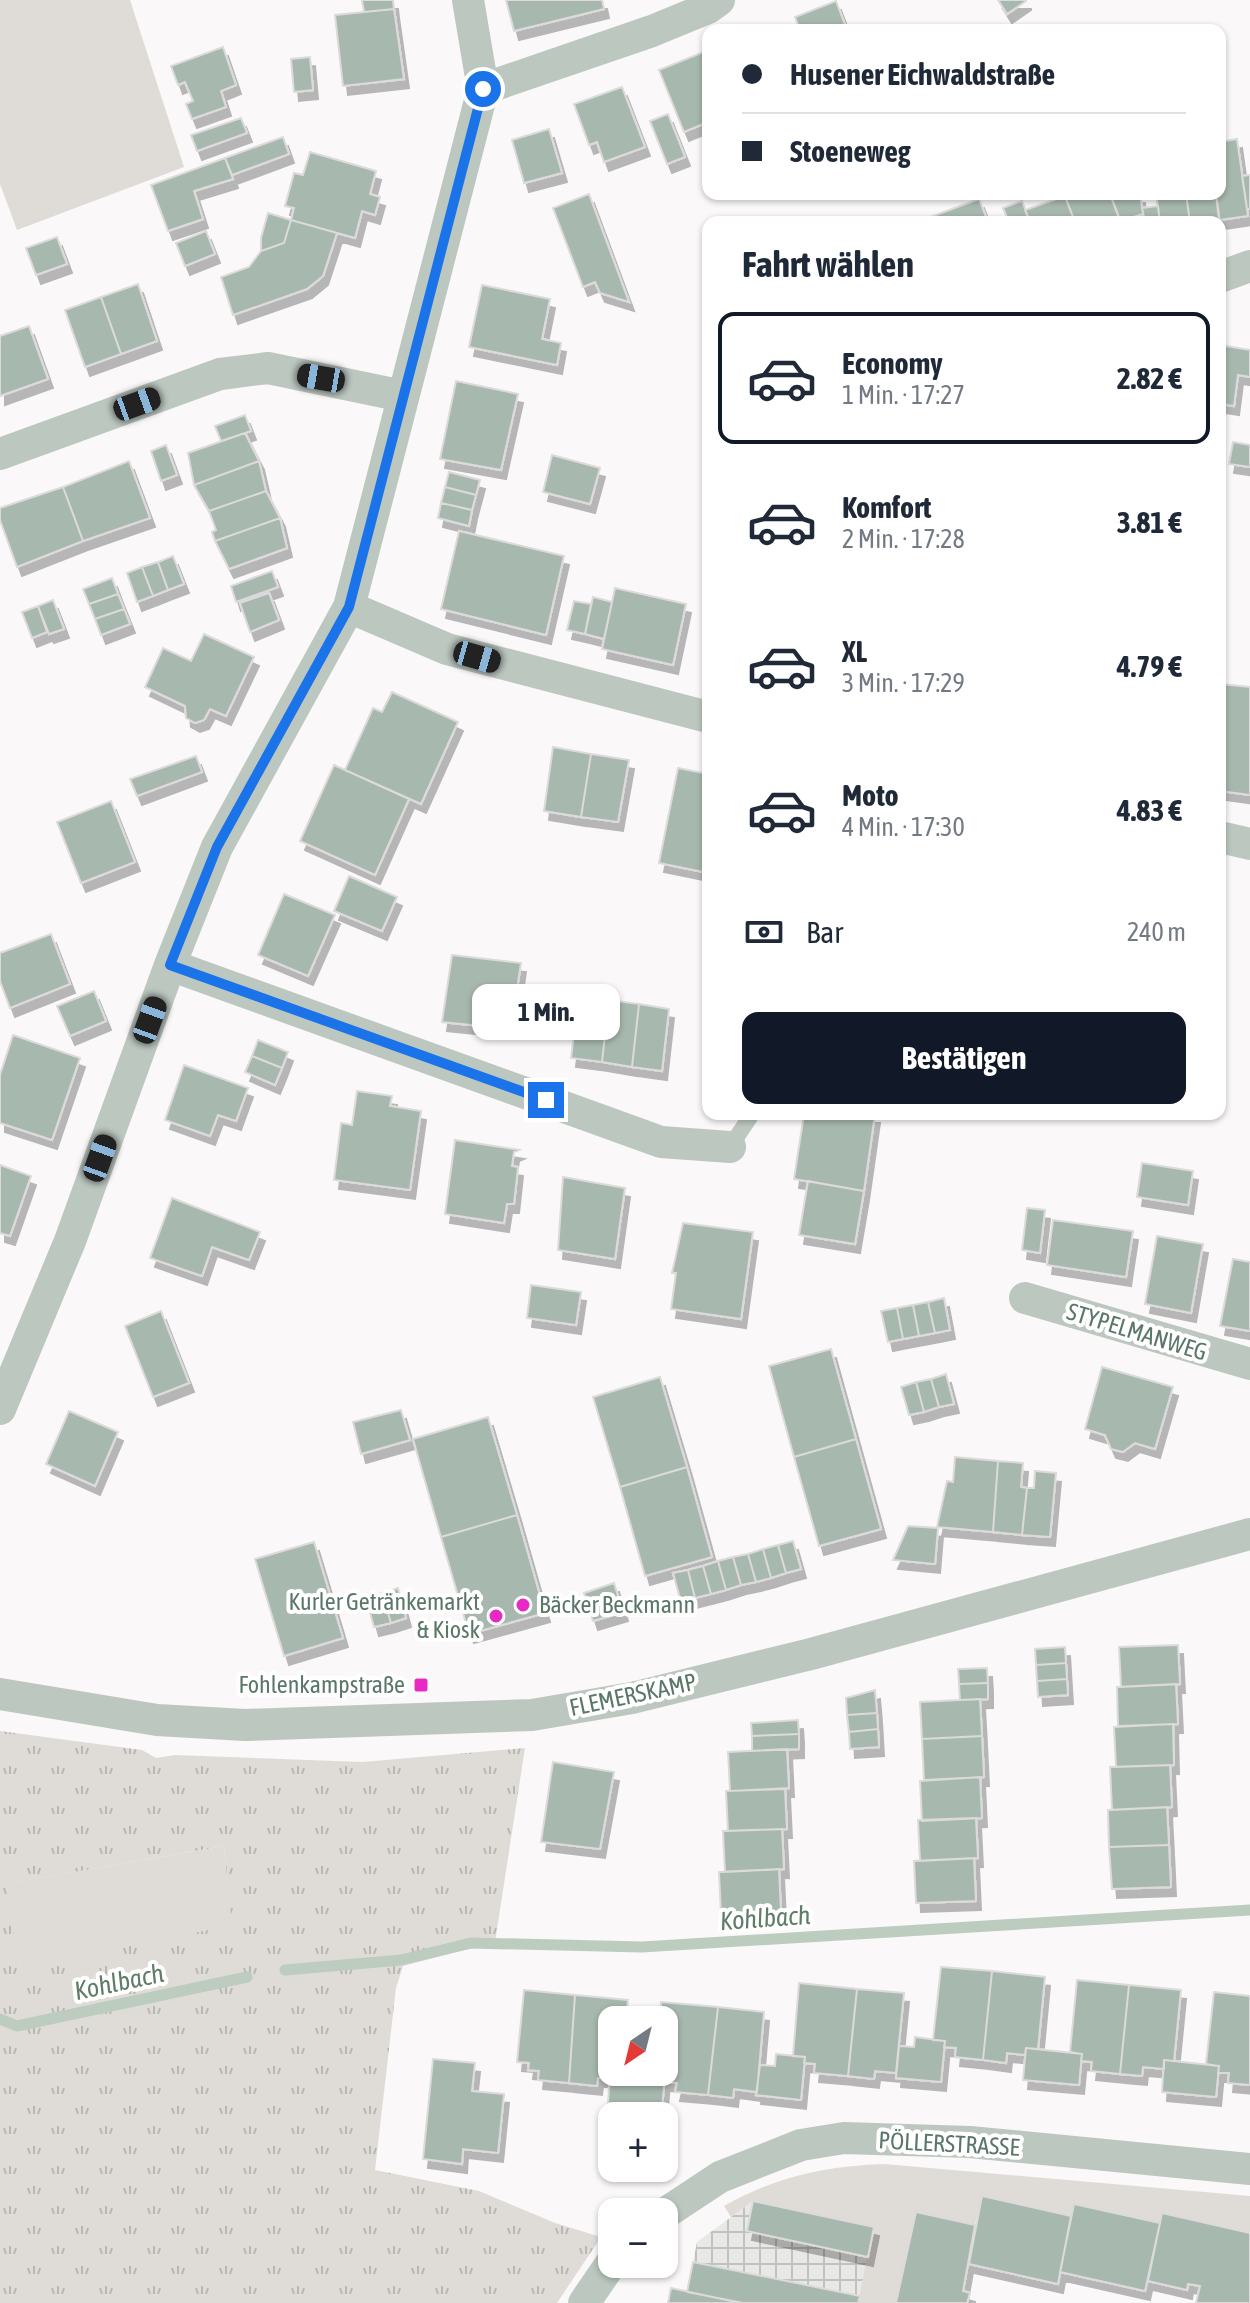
<!DOCTYPE html>
<html lang="de">
<meta charset="utf-8">
<style>
body{margin:0;font-family:"Asap Condensed",sans-serif;background:#f6f6f7;color:#1f2937;height:100vh;display:flex;flex-direction:column;font-size:30px;white-space:nowrap}
*{box-sizing:border-box;margin:0}
p{font-size:26px;color:#747a83}
.icon{flex:none;width:44px;height:44px;fill:none;stroke:currentColor;stroke-width:2;stroke-linecap:round;stroke-linejoin:round}
.map{position:relative;flex:1;overflow:hidden}
.panel{position:absolute;left:702px;top:216px;width:524px;height:904px;display:flex;flex-direction:column;background:#fff;border-radius:16px;box-shadow:0 2px 6px #0004}
.panel>*{flex:none}
.banner{position:absolute;left:702px;top:24px;width:524px;height:176px;border-radius:16px;box-shadow:0 2px 6px #0004;display:grid;align-content:center;height:176px;padding:0 40px;background:#fff}
.needle{width:52px;rotate:215deg}
.fabs{position:absolute;left:598px;top:2006px;display:grid;gap:16px}
.fabs a{display:grid;place-items:center;width:80px;height:80px;border-radius:16px;background:#fff;box-shadow:0 2px 6px #0004;font-size:40px}
.end{position:absolute;width:36px;height:36px;margin:-18px;border:10px solid #1a73e8;background:#fff;box-shadow:0 0 0 4px #fff}
.from{border-radius:50%}
.bubble{position:absolute;height:56px;border-radius:16px;background:#fff;box-shadow:0 2px 6px #0004;font-size:26px;font-weight:700;line-height:56px;text-align:center}
.car{position:absolute;width:24px;height:48px;margin:-24px -12px;border-radius:10px;box-shadow:0 0 6px 2px #0007;background:linear-gradient(#222 24%,#8ab4d8 0 40%,#222 0 76%,#8ab4d8 0 86%,#222 0)}
.banner b{display:flex;align-items:center;gap:28px;height:76px;font-size:30px}
.banner b+b{border-top:2px solid #e0e1e3}
.banner i{width:20px;height:20px;background:#1f2937}
ul{padding:0;list-style:none}
li{display:flex;align-items:center;gap:24px;height:132px;margin:0 16px 12px;padding:0 24px;border:4px solid transparent;border-radius:16px}
li div{flex:1}
li b{display:block;font-size:30px}
li em{font-style:normal;font-weight:700}
li.active{border-color:#111827}
li>.icon{width:72px;height:72px;stroke-width:1.5}
h2{padding:0 40px;font-size:36px;line-height:96px}
.pay{display:flex;align-items:center;gap:20px;height:88px;padding:0 40px;font-size:30px}
.pay p{margin-inline-start:auto}
.button{display:flex;gap:16px;margin-top:auto;padding:16px 40px}
.button a{flex:1;height:92px;border-radius:16px;background:#111827;color:#fff;font-size:32px;font-weight:700;line-height:92px;text-align:center}
.map>svg:first-child{display:block}
</style>
<div class="map">
<svg width="1250" height="2303" viewBox="0 0 1250 2303">
<defs>
<pattern id="industrial-grid" width="8" height="8" patternUnits="userSpaceOnUse" patternTransform="scale(2)"><rect width="8" height="8" fill="#e8e9e7"/><path d="M0 4h8M4 0v8" fill="none" stroke="#bfc2bf"/></pattern>
<pattern id="park-tufts" width="24" height="20" patternUnits="userSpaceOnUse" patternTransform="scale(2)"><rect width="24" height="20" fill="#dfdcd7"/><path d="M3 7l-1-3M5 7V3M7 7l1-3M15 17l-1-3M17 17v-4M19 17l1-3" fill="none" stroke="#b8b7b2"/></pattern>
<filter id="shadow"><feDropShadow dx="5" dy="9" stdDeviation="0" flood-color="#0004"/></filter>
</defs>
<rect width="100%" height="100%" fill="#faf8f8"/>
<path fill="url(#industrial-grid)" d="M753,2201l121,26 -16,76h-115l-56,-11 10,-50z"/>
<path fill="#dfdcd7" d="M0,0h130l54,167 -167,63 -17,-46z
M224,1846l9,79 -213,45 -16,-86z
M884,2164l366,32v37l-87,-19 -3,9 -86,-19 -3,12 -89,-19 -7,28 -59,-13 -20,91h-38l15,-76 -120,-26 -22,16 -7,-11c51,-29 101,-40 160,-42z"/>
<path fill="url(#park-tufts)" fill-rule="evenodd" d="M0,1731l142,19 14,8 19,-3 188,7 162,-14 -30,194 -92,24 -7,22 -21,182 104,21 76,32 46,14 -44,66h-557zM224,1846l8,79 -212,44 -15,-85z"/>
<g fill="none" stroke-linecap="round" stroke-linejoin="round">
<path stroke="#bcccbf" stroke-width="11" d="M285,1970l116,-10 70,-17 171,4 608,-37
M0,2019l17,7 230,-49"/>
</g>
<path fill="#a7b8ae" stroke="#dcdada" stroke-width="2" filter="url(#shadow)" d="M362,0h31l1,9 -30,3z
M506,0h96l2,9 -90,22z
M998,0h28v1l-19,13z
M836,1l11,29h-47l-5,-13z
M394,9l10,70 -61,7 -8,-71z
M223,47l13,38 -15,6 5,16 -34,12 -6,-15 7,-3 -8,-19 -7,3 -7,-19z
M706,51l2,71 -24,10 -25,-62z
M310,57l3,33 -19,2 -3,-33z
M622,87l23,60 -41,15 -7,-20 -8,3 -15,-41z
M668,114l17,43 -18,7 -17,-43z
M241,118l6,15 -50,18 -6,-16z
M549,129l13,44 -38,10 -12,-43z
M283,137l6,17 -57,21 -7,-17z
M1237,139l11,77 -29,4 -3,-26h4v-52z
M310,152l66,19 -6,23 10,3 -5,18 -13,-4 -7,27 -64,-18 3,-12 -9,-2 9,-33 9,2z
M225,158l8,21 -39,12 9,28 -35,12 -17,-46z
M1250,175v34h-3l-5,-33z
M589,194l40,108 -29,-9 -5,-11 -12,5 -30,-79z
M1064,194h46l11,28h-46z
M1110,194h30l3,20 -23,7z
M1156,194h30l4,28h-30z
M1186,194h30l4,28h-30z
M1065,196l10,26h-45l-5,-12z
M979,199l9,23h-71z
M1022,201l8,21h-21l-6,-14z
M1158,206l2,16h-15l-3,-14z
M268,213l23,7 -7,23 -23,8v-13z
M291,220l46,13 -14,43 -16,13 -74,26 -12,-38 28,-10 12,-16 23,-8z
M206,231l9,23 -30,12 -9,-23z
M57,237l10,27 -31,11 -10,-27z
M138,284l19,57 -36,13 -20,-57z
M482,285l68,14 -8,40 19,4 -4,22 -88,-18z
M101,297l20,57 -36,13 -20,-57z
M29,326l19,53 -48,17v-60z
M1220,345l30,5v27l-12,-2 -4,31 -14,-2z
M456,381l62,13 -17,76 -61,-11z
M245,415l6,16 -30,10 -6,-15z
M245,433l14,28 -65,24 -6,-32z
M1233,442l17,3v22l-21,-3z
M166,445l11,30 -16,6 -10,-30z
M552,455l48,13 -10,36 -47,-12z
M129,461l21,57 -67,23 -20,-54z
M259,461l7,30 -57,20 -15,-26z
M449,472l31,8 -4,15 -31,-8z
M63,487l20,54 -66,26 -17,-47v-12z
M445,487l31,8 -4,15 -31,-7z
M266,491l14,27 -65,23 -3,-9 4,-2 -7,-19z
M441,503l31,7 -3,16 -31,-8z
M280,518l7,30 -58,21 -14,-28z
M459,531l105,25 -18,79 -105,-26z
M173,556l11,28 -16,6 -10,-28z
M158,562l10,28 -15,6 -11,-29z
M142,567l11,29 -16,6 -10,-29z
M272,571l6,16 -42,15 -5,-16z
M112,578l6,16 -29,10 -6,-15z
M615,588l71,16 -13,61 -71,-16z
M269,593l10,27 -29,12 -10,-29z
M118,594l6,15 -29,10 -6,-15z
M593,597l19,5 -8,37 -19,-5z
M53,600l11,29 -15,5 -11,-28z
M574,601l17,3 -6,30 -18,-4z
M38,606l9,26 -15,6 -10,-26z
M124,609l6,15 -29,11 -6,-16z
M204,634l50,23 -28,59 -16,-7 -6,11 -9,3 -9,-5 -1,-12 -40,-19 18,-39 28,13z
M1220,684l30,3v108l-30,-4 3,-26h-3z
M392,692l66,30 -37,82 -76,-34 28,-62 9,4z
M553,747l38,7 -10,63 -37,-6z
M591,754l38,6 -11,62 -37,-5z
M196,756l6,16 -65,24 -7,-17z
M334,765l75,34 -34,76 -75,-34z
M678,768l30,6v99l-49,-10z
M111,801l24,61 -54,21 -24,-61z
M349,876l48,21 -15,34 -48,-20z
M284,894l51,21 -27,61 -50,-21z
M51,934l19,50 -60,24 -10,-27v-28z
M452,955l69,8 -10,66 -69,-7z
M94,991l12,30 -36,15 -13,-30z
M579,996l30,4 -7,62 -31,-4z
M609,1000l30,4 -7,63 -30,-5z
M639,1004l30,5 -7,62 -30,-4z
M13,1035l67,23 -28,82 -52,-17v-48z
M258,1040l30,12 -6,16 -30,-12z
M252,1056l30,12 -7,17 -30,-13z
M184,1065l64,23 -12,33 -18,-6 -8,21 -45,-16z
M357,1091l35,5 -2,10 31,5 -11,79 -76,-10 7,-57 11,2z
M804,1114h71l-11,77 -70,-12z
M455,1140l64,10 -5,2 -2,14 6,1 -4,37h-7l-3,19 -59,-9z
M1142,1163l51,8 -5,34 -51,-8z
M0,1165l31,11 -21,60 -10,-3z
M563,1177l62,11 -10,71 -57,-9z
M808,1181l56,10 -9,53 -56,-9z
M172,1198l88,34 -11,28 -37,-13 -10,29 -52,-18z
M1027,1208l18,2 -5,43 -18,-3z
M1053,1220l80,11 -7,46 -79,-12z
M683,1223l70,9 -12,87 -70,-10 5,-36h-4z
M1157,1236l46,8 -12,69 -46,-9z
M1233,1259l17,3v69l-30,-5z
M531,1285l50,7 -5,33 -49,-7z
M944,1298l6,32 -15,3 -7,-31z
M928,1302l7,31 -16,3 -6,-31z
M913,1305l6,31 -16,3 -6,-31z
M897,1308l6,31 -15,3 -7,-31z
M161,1311l28,72 -36,14 -28,-71z
M831,1349l25,90 -62,18 -25,-91z
M1102,1367l71,20 -18,62 -20,-6 -12,9 -12,-3 -6,-14 -20,-6z
M946,1374l8,30 -15,3 -8,-28z
M660,1377l27,90 -67,20 -27,-90z
M931,1379l8,28 -15,5 -8,-30z
M916,1382l8,30 -15,3 -8,-28z
M401,1410l9,30 -49,14 -8,-32z
M69,1411l49,21 -23,54 -49,-22z
M488,1417l29,98 -76,22 -28,-98z
M856,1439l25,90 -62,17 -25,-89z
M955,1457l43,4 -5,71 -56,-5 10,-46 6,1z
M998,1461l25,2 -2,24 6,1 -5,47 -29,-3z
M687,1467l25,90 -67,19 -25,-89z
M1035,1471l21,2 -6,64 -28,-2 5,-47h7z
M517,1515l28,98 -76,21 -28,-97z
M908,1526l30,2 -3,36 -42,-4z
M793,1541l8,28 -15,4 -8,-28z
M314,1542l29,96 -59,18 -29,-97z
M778,1545l8,28 -15,5 -8,-29z
M763,1549l8,29 -15,4 -8,-28z
M748,1554l8,28 -15,3 -8,-28z
M733,1557l8,28 -15,5 -8,-29z
M718,1561l8,29 -15,4 -8,-28z
M703,1566l8,28 -16,4 -7,-28z
M688,1570l7,28 -14,4 -8,-29z
M614,1583l9,29 -30,9 -9,-28z
M398,1588l8,30 -15,5 -9,-30z
M382,1593l9,30 -17,4 -8,-29z
M1178,1645l2,39 -59,3 -2,-40z
M1065,1647l1,16 -30,2 -1,-16z
M1066,1663l1,16 -30,2 -1,-16z
M987,1668l1,15 -29,1 -1,-15z
M1067,1679l1,16 -30,2 -1,-16z
M988,1683v16l-28,1 -1,-16z
M1176,1684l2,40 -60,2 -1,-39z
M875,1690l2,23 -30,2 -1,-17z
M980,1699l2,37 -60,3 -2,-37z
M877,1713l1,16 -29,3 -2,-17z
M798,1720l1,14 -47,2 -1,-13z
M1173,1724l1,41 -58,2 -2,-40z
M878,1729l1,18 -29,2 -1,-17z
M799,1734v15l-47,2v-15z
M982,1736l2,41 -60,3 -2,-41z
M787,1749l2,39 -59,3 -2,-39z
M553,1762l61,10 -14,77 -59,-7z
M1170,1765l2,42 -60,3 -2,-43z
M980,1777l2,41 -60,3 -2,-40z
M785,1789l2,40 -59,2 -2,-40z
M1167,1807l2,38 -60,2 -1,-37z
M976,1818l2,40 -58,3 -2,-41z
M782,1829l2,40 -59,3 -2,-41z
M1169,1845l2,42 -59,2 -3,-42z
M974,1858l2,43 -60,2 -2,-42z
M779,1869l2,43 -60,2 -2,-42z
M941,1967l51,4 -9,89 -28,-3 1,-9 -12,-1 1,-6 -12,-1z
M992,1971l53,6 -7,72 -12,-1 -1,7 -18,-2 -1,10 -23,-3z
M1077,1980l52,5 -9,89 -29,-3 1,-9 -11,-1 1,-7 -12,-2z
M799,1983l58,6 -9,87 -34,-3 1,-9 -11,-1 1,-6 -12,-1z
M1129,1985l52,5 -7,71 -10,-1v9l-21,-2 -1,9 -22,-2z
M857,1989l47,4 -8,80 -21,-2 -1,8 -26,-3z
M524,1990l51,5 -6,88 -31,-3 1,-9 -11,-1 1,-7 -12,-1z
M1214,1992l36,4v89l-22,-2 1,-10h-11l1,-7 -13,-2z
M575,1995l53,5 -2,20h-14l-2,58h-12l-1,8 -28,-3z
M661,2002l57,5 -10,88 -33,-3 2,-9 -12,-1v-6l-11,-1 1,-3h9z
M718,2007l46,5 -7,80 -23,-3 -1,9 -25,-3z
M915,2037l30,4 -4,41 -45,-4 3,-32 15,1z
M1026,2048l56,6 -3,31 -56,-5z
M776,2054l29,3 -4,43 -45,-5 4,-30 15,1z
M433,2059l42,4 -3,28 32,3 -6,59 -35,-4 -1,15 -39,-5z
M1164,2060l55,6 -3,31 -54,-5z
M610,2071l55,5 -3,32 -54,-5z
M982,2196l89,20 -13,68 -89,-20z
M753,2201l121,26 -6,30 -121,-26z
M1074,2204l86,19 -15,68 -85,-19z
M916,2212l59,13 -12,66 7,2 -3,10h-71z
M1162,2213l88,20v70h-54l4,-17 -12,-2 -1,6 -39,-9z
M693,2262l167,34 -2,7h-115l-56,-11z
M671,2288l65,14v1h-68z"/>
<g fill="none" stroke-linecap="round" stroke-linejoin="round">
<path stroke="#bcc7c0" stroke-width="16" d="M730,1147l22,-33"/>
<path stroke="#bcc7c0" stroke-width="32" d="M483,89l169,-58 56,-23 11,-8
M1220,277l30,-11
M0,454l220,-80 48,-6 135,28
M349,607l98,42 261,68
M1220,837l30,7
M170,965l491,177 69,5
M1025,1298l225,66
M0,1409l70,-168 100,-276 47,-118 132,-240 134,-518 -15,-89
M0,1694l157,26 88,5 287,-10 100,-17 179,-44 439,-120
M664,2214l56,-37 81,-32 43,-7 126,4 280,27
M584,2303l28,-41"/>
</g>
<g fill="none" stroke-linecap="round" stroke-linejoin="round">
<path stroke="#1a73e8" stroke-width="10" d="M483,89l-134,518 -132,240 -47,118 376,135"/>
</g>
<g fill="#e929c5" stroke="#fff" stroke-width="3">
<circle cx="523" cy="1605" r="8"/>
<circle cx="496" cy="1616" r="8"/>
<rect x="413" y="1677" width="16" height="16" rx="4"/>
</g>
<g text-anchor="middle" stroke-width="8" stroke-linejoin="round" paint-order="stroke">
<g font-size="24" fill="#5b7867" stroke="#fff">
<text transform="translate(1137 1332) rotate(17)" y="8">STYPELMANWEG</text>
<text transform="translate(633 1695) rotate(-12)" y="8">FLEMERSKAMP</text>
<text transform="translate(949 2144) rotate(3)" y="8">PÖLLERSTRASSE</text>
</g>
<g font-size="24" fill="#5b7867" stroke="#fff" text-anchor="end">
<text x="480" y="1610">Kurler Getränkemarkt<tspan x="480" dy="28">&amp; Kiosk</tspan></text>
<text x="539" y="1613" text-anchor="start">Bäcker Beckmann</text>
<text x="405" y="1693">Fohlenkampstraße</text>
</g>
<g font-size="26" font-style="italic" fill="#5f7d66" stroke="#fff">
<text transform="translate(765 1918) rotate(-4)" y="9">Kohlbach</text>
<text transform="translate(119 1982) rotate(-12)" y="9">Kohlbach</text>
</g>
</g>
</svg>
<div class="fabs">
<a><svg class="needle" viewBox="-14 -14 28 28"><path d="M0-13l5 13h-10z" fill="#e53935"/><path d="M0 13l5-13h-10z" fill="#747a83"/></svg></a>
<a>+</a>
<a>−</a>
</div>
<i class="end from" style="left:483px;top:89px"></i>
<i class="end" style="left:546px;top:1100px"></i>
<div class="bubble" style="left:472px;top:984px;width:148px">1 Min.</div>
<i class="car" style="left:321px;top:378px;rotate:280deg"></i>
<i class="car" style="left:137px;top:404px;rotate:70deg"></i>
<i class="car" style="left:477px;top:657px;rotate:106deg"></i>
<i class="car" style="left:150px;top:1020px;rotate:20deg"></i>
<i class="car" style="left:100px;top:1158px;rotate:20deg"></i>
<div class="banner">
<b><i class="from"></i>Husener Eichwaldstraße</b>
<b><i></i>Stoeneweg</b>
</div>
<section class="panel">
<h2>Fahrt wählen</h2>
<ul>
<li class="active"><svg class="icon" aria-label="car" viewBox="0 0 24 24"><path d="M5 17H2v-5l4-1 3-4h7l3 4 3 1v5h-3M9 17h6M6 11h13"/><circle cx="7" cy="17" r="2"/><circle cx="17" cy="17" r="2"/></svg><div><b>Economy</b><p>1 Min. · 17:27</p></div><em>2.82 €</em></li>
<li><svg class="icon" aria-label="car" viewBox="0 0 24 24"><path d="M5 17H2v-5l4-1 3-4h7l3 4 3 1v5h-3M9 17h6M6 11h13"/><circle cx="7" cy="17" r="2"/><circle cx="17" cy="17" r="2"/></svg><div><b>Komfort</b><p>2 Min. · 17:28</p></div><em>3.81 €</em></li>
<li><svg class="icon" aria-label="car" viewBox="0 0 24 24"><path d="M5 17H2v-5l4-1 3-4h7l3 4 3 1v5h-3M9 17h6M6 11h13"/><circle cx="7" cy="17" r="2"/><circle cx="17" cy="17" r="2"/></svg><div><b>XL</b><p>3 Min. · 17:29</p></div><em>4.79 €</em></li>
<li><svg class="icon" aria-label="car" viewBox="0 0 24 24"><path d="M5 17H2v-5l4-1 3-4h7l3 4 3 1v5h-3M9 17h6M6 11h13"/><circle cx="7" cy="17" r="2"/><circle cx="17" cy="17" r="2"/></svg><div><b>Moto</b><p>4 Min. · 17:30</p></div><em>4.83 €</em></li>
</ul>
<div class="pay"><svg class="icon" aria-label="cash" viewBox="0 0 24 24"><path d="M3 7h18v10H3z"/><circle cx="12" cy="12" r="2"/></svg>Bar<p>240 m</p></div>
<div class="button"><a>Bestätigen</a></div>
</section>
</div>
